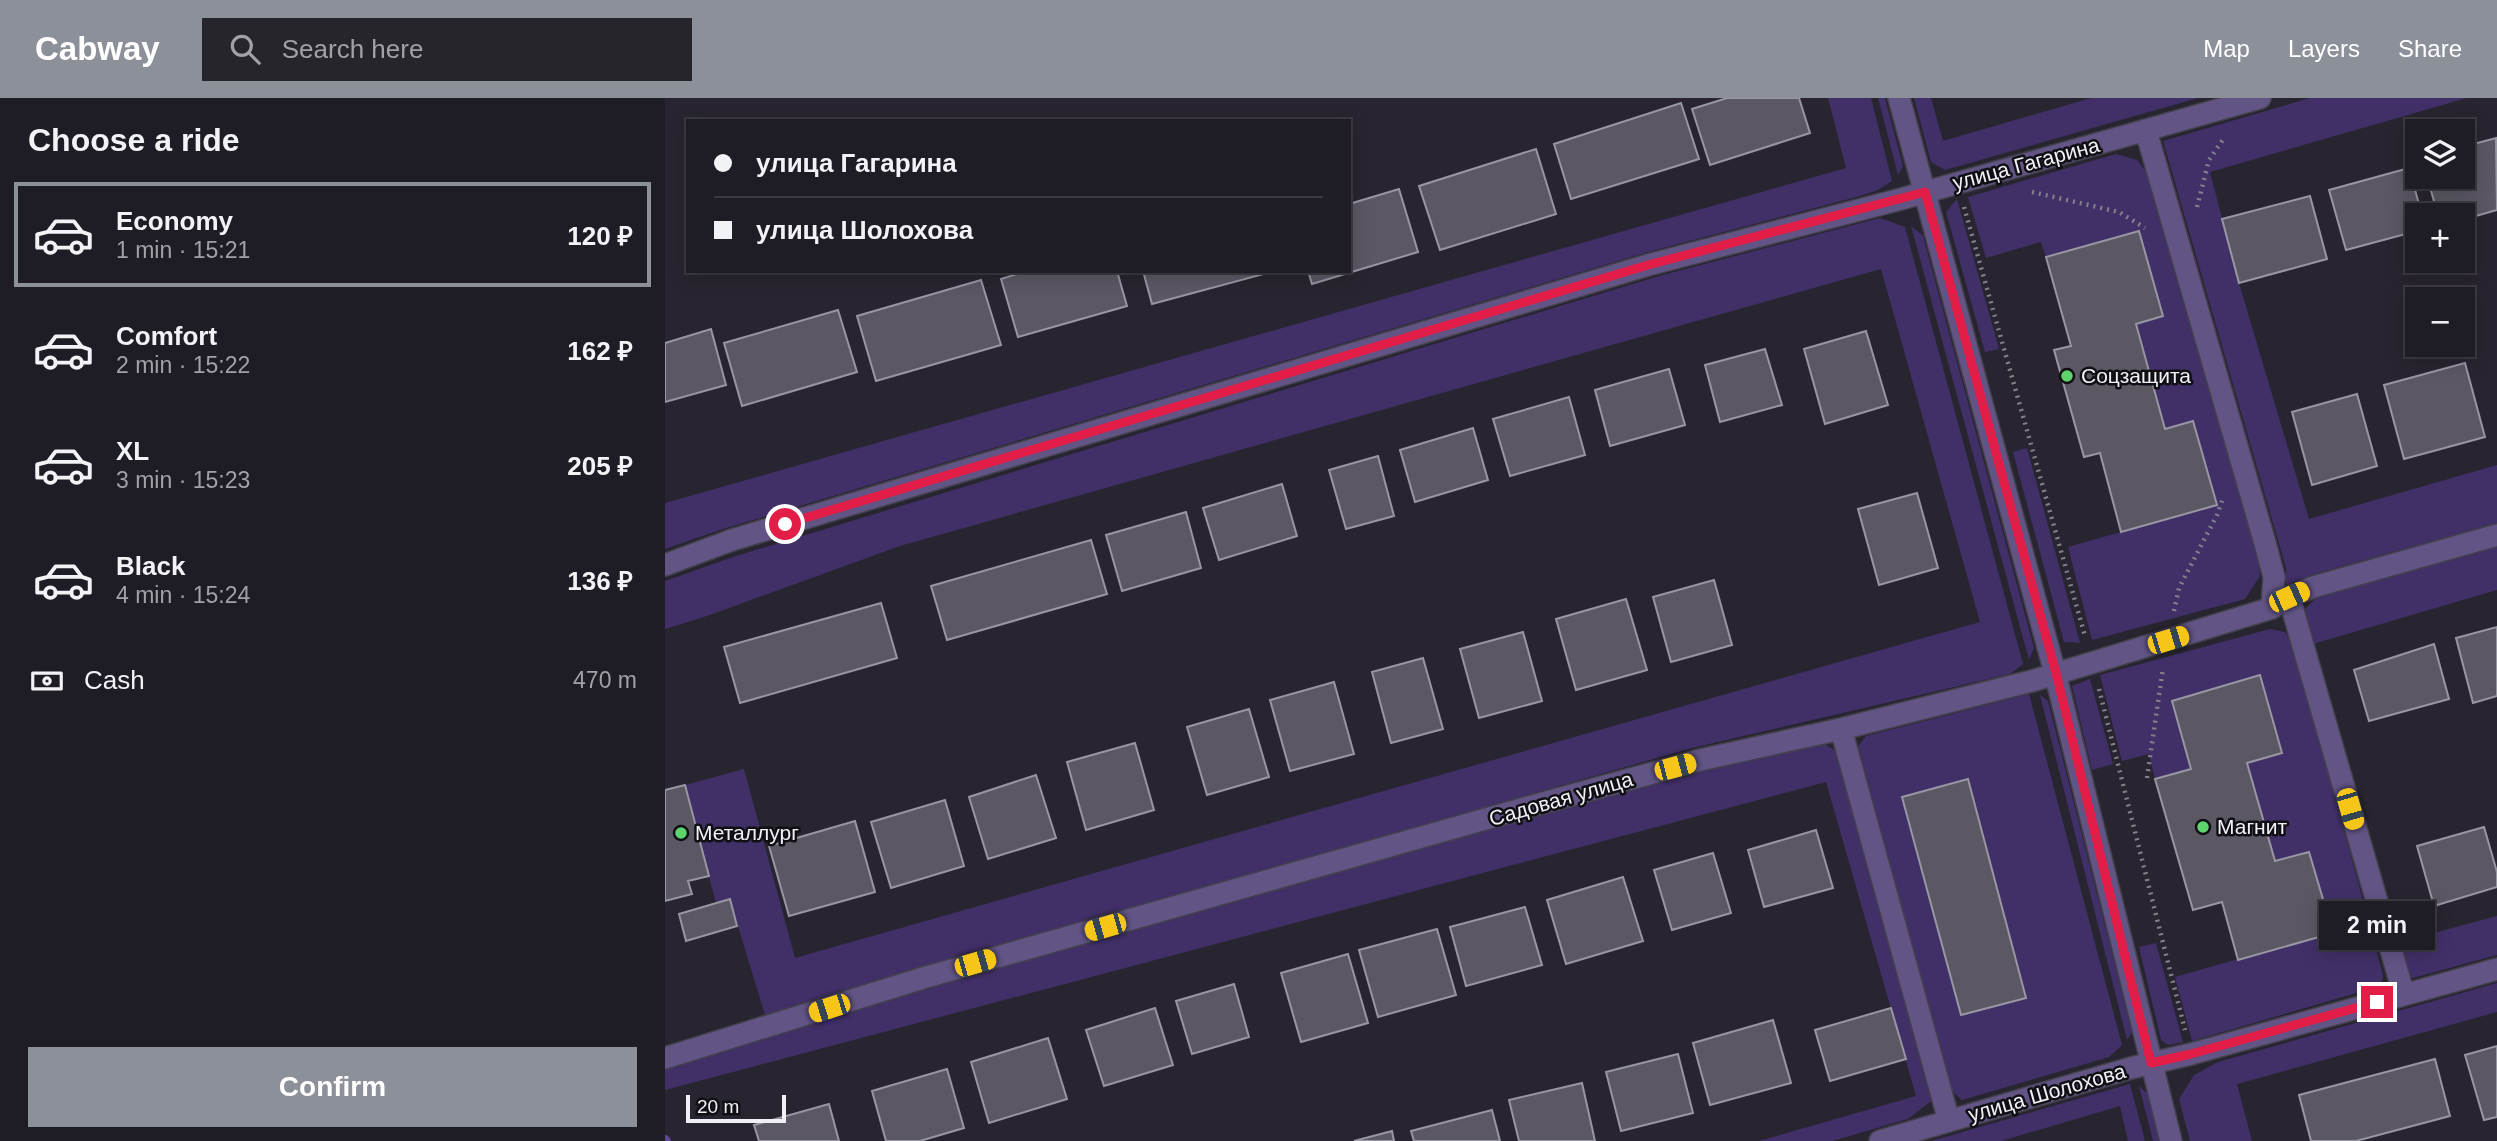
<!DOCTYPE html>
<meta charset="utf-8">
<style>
body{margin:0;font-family:Arial,sans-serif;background:#26252c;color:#f1f3f6;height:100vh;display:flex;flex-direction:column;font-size:26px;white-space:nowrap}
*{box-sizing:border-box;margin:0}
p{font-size:23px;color:#a1a1a6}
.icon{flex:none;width:38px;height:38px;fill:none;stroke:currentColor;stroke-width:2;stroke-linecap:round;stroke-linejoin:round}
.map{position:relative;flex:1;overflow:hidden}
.panel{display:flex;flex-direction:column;background:#1e1c24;width:665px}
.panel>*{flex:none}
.hud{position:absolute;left:21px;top:21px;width:665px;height:154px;border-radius:0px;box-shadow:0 4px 18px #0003,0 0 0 2px #3c3a41;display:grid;align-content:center;height:154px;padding:0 28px;background:#1e1c24}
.fabs{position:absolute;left:1740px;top:21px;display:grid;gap:14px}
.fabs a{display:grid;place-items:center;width:70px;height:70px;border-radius:0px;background:#1e1c24;box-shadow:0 4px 18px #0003,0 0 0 2px #3c3a41;font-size:35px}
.scale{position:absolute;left:21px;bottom:18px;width:100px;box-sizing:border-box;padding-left:7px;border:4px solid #f1f0f7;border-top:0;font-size:19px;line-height:24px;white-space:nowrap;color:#f1f0f7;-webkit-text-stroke:5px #100f14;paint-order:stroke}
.end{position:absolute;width:32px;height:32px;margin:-16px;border:9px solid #e11d48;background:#fff;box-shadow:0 0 0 4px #fff}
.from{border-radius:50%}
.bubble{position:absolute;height:49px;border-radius:0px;background:#1e1c24;box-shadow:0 4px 18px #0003,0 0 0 2px #3c3a41;font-size:23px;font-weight:800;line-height:49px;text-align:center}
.car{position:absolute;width:21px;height:42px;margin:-21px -10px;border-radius:9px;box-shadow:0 0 5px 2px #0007;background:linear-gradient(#f5c518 24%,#345 0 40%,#f5c518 0 76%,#345 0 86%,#f5c518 0)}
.hud b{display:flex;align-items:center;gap:24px;height:66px;font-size:26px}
.hud b+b{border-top:2px solid #3c3a41}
.hud i{width:18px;height:18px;background:#f1f3f6}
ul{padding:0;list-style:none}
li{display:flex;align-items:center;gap:21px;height:105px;margin:0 14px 10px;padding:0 14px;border:4px solid transparent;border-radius:0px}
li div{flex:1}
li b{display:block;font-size:26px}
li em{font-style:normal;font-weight:800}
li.current{border-color:#8c9099}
li>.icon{width:63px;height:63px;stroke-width:1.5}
h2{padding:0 28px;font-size:32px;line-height:84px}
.pay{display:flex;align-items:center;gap:18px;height:77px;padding:0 28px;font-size:26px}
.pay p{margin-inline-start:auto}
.button{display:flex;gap:14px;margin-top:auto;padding:14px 28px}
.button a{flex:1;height:80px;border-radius:0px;background:#8c9099;color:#fff;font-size:28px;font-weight:800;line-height:80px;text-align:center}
header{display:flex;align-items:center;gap:42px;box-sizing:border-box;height:98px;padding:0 35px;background:#8c9099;color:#fff}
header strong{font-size:33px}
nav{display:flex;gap:38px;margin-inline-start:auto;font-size:24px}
.search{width:490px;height:63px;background:#26252c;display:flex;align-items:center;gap:18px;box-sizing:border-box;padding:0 24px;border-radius:0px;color:#a1a1a6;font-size:26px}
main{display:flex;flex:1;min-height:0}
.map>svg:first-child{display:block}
</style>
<header>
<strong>Cabway</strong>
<div class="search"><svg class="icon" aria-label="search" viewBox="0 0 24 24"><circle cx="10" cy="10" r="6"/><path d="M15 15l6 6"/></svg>Search here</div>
<nav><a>Map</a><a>Layers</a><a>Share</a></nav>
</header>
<main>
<section class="panel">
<h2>Choose a ride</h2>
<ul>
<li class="current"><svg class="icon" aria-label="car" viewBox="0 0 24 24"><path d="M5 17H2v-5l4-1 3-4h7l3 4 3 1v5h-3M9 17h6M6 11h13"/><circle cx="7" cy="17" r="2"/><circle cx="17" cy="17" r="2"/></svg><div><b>Economy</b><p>1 min · 15:21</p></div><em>120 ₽</em></li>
<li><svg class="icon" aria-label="car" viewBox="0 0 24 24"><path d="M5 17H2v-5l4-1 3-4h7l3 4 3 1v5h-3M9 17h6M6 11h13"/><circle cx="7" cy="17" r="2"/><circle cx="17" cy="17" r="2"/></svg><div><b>Comfort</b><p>2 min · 15:22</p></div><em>162 ₽</em></li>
<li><svg class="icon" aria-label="car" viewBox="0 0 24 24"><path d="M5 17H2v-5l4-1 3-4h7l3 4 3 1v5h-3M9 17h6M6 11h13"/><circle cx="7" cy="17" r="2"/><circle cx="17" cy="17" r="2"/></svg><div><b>XL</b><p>3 min · 15:23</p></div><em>205 ₽</em></li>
<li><svg class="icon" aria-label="car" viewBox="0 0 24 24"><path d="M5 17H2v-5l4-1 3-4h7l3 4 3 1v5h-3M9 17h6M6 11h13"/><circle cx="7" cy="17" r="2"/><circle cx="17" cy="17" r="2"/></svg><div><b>Black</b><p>4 min · 15:24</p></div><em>136 ₽</em></li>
</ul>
<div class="pay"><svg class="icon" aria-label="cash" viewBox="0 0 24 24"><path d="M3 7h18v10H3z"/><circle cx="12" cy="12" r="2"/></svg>Cash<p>470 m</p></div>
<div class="button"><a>Confirm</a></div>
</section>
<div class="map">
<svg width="1832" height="1043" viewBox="0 0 1832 1043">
<rect width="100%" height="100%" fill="#282530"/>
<path fill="#413068" d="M1163,0h43l21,83 -14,9 -18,6 -212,56 -925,277 -58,20v-46l1181,-335z
M1213,0h7l18,68 -5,9z
M1249,0h17l12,43 148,-43h107l-253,72 -14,-8z
M1645,0h157l-257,74 29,111 70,236 188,-54v58l-179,50 -32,12v-17l-123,-427z
M1451,56l21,6 13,17 107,373 3,26 -15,23 -153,41 -24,-93 148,-42 -22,-83 -29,7 -29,-105 27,-8 -24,-85 -93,26 -5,-15 -55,16 -18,-61z
M1292,101l42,150 -14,3 -39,-140z
M1215,120l25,9 118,437 -13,10 -318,74 -780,223 -147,44 -35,-115 -14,3 -31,-118 59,-16 51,189 1185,-336 -99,-353 -981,277 -193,70 -42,13v-48l68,-24 926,-281z
M1246,128l12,10 111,412 -5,12z
M1362,350l53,195 -16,-1 -51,-190z
M1832,445v47l-184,54 -8,-35 16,-16z
M1605,531l15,3 9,13 88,326 1,8 -6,8 -185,54 -17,-64 158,-45 -24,-80 -34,9 -28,-98 35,-11 -22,-76 -88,25 19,68 -36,10 -6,-25 -27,7 -22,-86z
M1425,581l23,85 -21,6 -20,-84z
M1364,596l93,351 -13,12 -147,43 -10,-9 -94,-345 8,-10z
M1375,597l8,6 84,331 -5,8z
M1156,644l17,10 93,349 -23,18 -76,22h-73l157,-45 -90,-314 -1161,308v-23l257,-77 786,-223z
M1832,818v39l-88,24 -9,-37z
M1491,845l27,99 -15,3 -7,-5 -22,-93z
M1832,885v29l-260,72 15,57h-62l-11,-42 15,-24 24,-13z
M1465,986l15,57h-17l-8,-35 -119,35h-70z
M1474,988l9,8 12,47h-7z"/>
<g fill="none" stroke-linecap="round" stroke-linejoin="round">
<path stroke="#5d478e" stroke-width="10" d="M0,1042l1,1"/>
</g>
<path fill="#5b5864" stroke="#9996a3" stroke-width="2" d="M1062,0h72l11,35 -100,32 -18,-56z
M1016,5l18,56 -128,40 -17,-55z
M1831,40l1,72 -35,10v-5h-24l-11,-38h35v-30z
M871,51l20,65 -116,36 -21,-64z
M1744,70l13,47h-5v16l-71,19 -17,-60z
M734,91l19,63 -106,32 -4,-13h41v-67z
M1645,98l17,63 -88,24 -17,-64z
M1474,133l24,85 -27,8 29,105 28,-8 24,84 -96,27 -21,-79 -16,4 -30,-107 17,-4 -25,-89z
M362,173h90l10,35 -109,31 -17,-58z
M478,173h132l-123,33z
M316,182l20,65 -125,36 -19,-65z
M173,212l19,62 -115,34 -18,-63z
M46,231l15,56 -61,17v-59z
M1201,233l22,74 -63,19 -21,-75z
M1100,251l17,56 -62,17 -15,-57z
M1800,265l20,74 -81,22 -20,-74z
M1004,271l16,56 -75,21 -15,-56z
M1692,296l20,72 -65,19 -20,-73z
M904,299l16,58 -75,21 -17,-57z
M808,330l15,52 -73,22 -15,-52z
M713,358l16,60 -48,13 -17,-59z
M617,386l15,52 -78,24 -16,-52z
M1252,395l21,75 -59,17 -21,-76z
M521,414l15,56 -79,23 -16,-56z
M426,442l16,54 -160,46 -16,-54z
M1049,482l18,65 -61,17 -18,-65z
M961,501l21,71 -71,20 -20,-71z
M216,505l16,55 -157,45 -16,-56z
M1832,529v69l-24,7 -17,-65z
M858,534l19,69 -63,17 -19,-69z
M1769,546l15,55 -80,22 -15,-51z
M758,560l20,71 -52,14 -19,-71z
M1595,577l22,78 -35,10 28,98 34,-9 24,81 -95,27 -16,-58 -29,8 -38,-131 36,-10 -19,-68z
M669,584l20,72 -64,17 -20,-71z
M584,611l20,68 -62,18 -20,-68z
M470,645l19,67 -68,20 -19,-68z
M371,677l20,63 -68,21 -19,-62z
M1303,681l58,219 -65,17 -59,-218z
M20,687l24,91 -21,5 4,13 -27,7v-111z
M280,702l19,66 -73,22 -20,-66z
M190,723l20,71 -86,24 -20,-70z
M1819,729l13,45v15l-63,19 -17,-60z
M1151,732l17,58 -69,19 -16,-57z
M1048,755l18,60 -59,17 -18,-60z
M958,779l20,64 -77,23 -19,-64z
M65,801l7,27 -51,15 -7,-27z
M860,809l17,58 -76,21 -16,-59z
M772,831l19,66 -78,22 -19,-67z
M683,856l20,69 -67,19 -20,-69z
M569,886l15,53 -57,17 -16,-53z
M490,910l18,57 -69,21 -18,-56z
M1226,910l15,51 -76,22 -15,-51z
M1108,922l18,63 -81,22 -17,-62z
M383,940l19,61 -78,24 -18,-61z
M1832,948v71l-13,3 -19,-65z
M1013,956l15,59 -72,18 -15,-59z
M1770,961l15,57 -94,25h-45l-12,-46z
M282,971l17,59 -44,13h-34l-14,-50z
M917,985l13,58h-76l-10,-41z
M164,1006l10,37h-80l-5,-16z
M827,1012l8,31h-86l-3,-10z
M727,1033l2,10h-40z"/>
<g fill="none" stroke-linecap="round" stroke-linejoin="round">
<defs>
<path id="minor" d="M1234,0l156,575 116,468
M1481,33l119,412 9,34 -2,31
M0,467l67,-25 916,-275 253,-66 359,-101
M1624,499l115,398
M1176,631l108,392
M0,960l258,-80 598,-169 179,-49 141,-31 191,-48 240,-73 17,-11 24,-10 184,-52
M1215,1043l251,-73 60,-14 306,-85"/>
</defs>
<use href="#minor" stroke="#44414c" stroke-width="24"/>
<path stroke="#828089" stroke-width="4.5" stroke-dasharray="2 5" stroke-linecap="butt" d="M1367,94l87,20 26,16
M1299,109l121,429
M1532,109l12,-47 15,-22
M1509,513l5,-23 38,-73 6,-17
M1434,591l86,341
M1482,680l16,-110"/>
<use href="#minor" stroke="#625586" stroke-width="21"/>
</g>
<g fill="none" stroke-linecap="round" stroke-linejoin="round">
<path stroke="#e11d48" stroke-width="9" d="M120,426l863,-259 277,-73 131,481 95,390 40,-9 186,-52"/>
</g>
<g fill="#5ed56c" stroke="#100f14" stroke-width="2.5">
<circle cx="1402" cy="278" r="7"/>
<circle cx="1538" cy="729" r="7"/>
<circle cx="16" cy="735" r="7"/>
</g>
<g text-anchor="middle" stroke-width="5" stroke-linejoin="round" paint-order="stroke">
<g font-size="21" fill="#f1f0f7" stroke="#100f14">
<text transform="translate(1361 66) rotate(-15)" y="7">улица Гагарина</text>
<text transform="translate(896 701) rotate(-16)" y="7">Садовая улица</text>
<text transform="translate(1382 995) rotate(-16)" y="7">улица Шолохова</text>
</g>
<g font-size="21" fill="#f1f0f7" stroke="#100f14" text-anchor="start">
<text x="1416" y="285">Соцзащита</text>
<text x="1552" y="736">Магнит</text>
<text x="30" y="742">Металлург</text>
</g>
</g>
</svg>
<div class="fabs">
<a><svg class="icon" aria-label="layers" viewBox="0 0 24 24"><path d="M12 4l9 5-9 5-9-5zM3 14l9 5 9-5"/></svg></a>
<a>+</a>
<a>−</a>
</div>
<div class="scale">20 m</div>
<i class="end from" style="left:120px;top:426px"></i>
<i class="end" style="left:1712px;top:904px"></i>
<div class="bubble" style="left:1654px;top:803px;width:116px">2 min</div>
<i class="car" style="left:1624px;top:499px;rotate:66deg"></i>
<i class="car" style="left:1503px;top:542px;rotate:73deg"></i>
<i class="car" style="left:1010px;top:669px;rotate:75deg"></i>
<i class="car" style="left:1685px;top:711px;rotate:164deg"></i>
<i class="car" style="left:440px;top:829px;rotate:254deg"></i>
<i class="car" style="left:310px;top:865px;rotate:74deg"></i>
<i class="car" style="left:164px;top:910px;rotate:252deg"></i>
<div class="hud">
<b><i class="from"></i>улица Гагарина</b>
<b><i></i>улица Шолохова</b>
</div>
</div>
</main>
